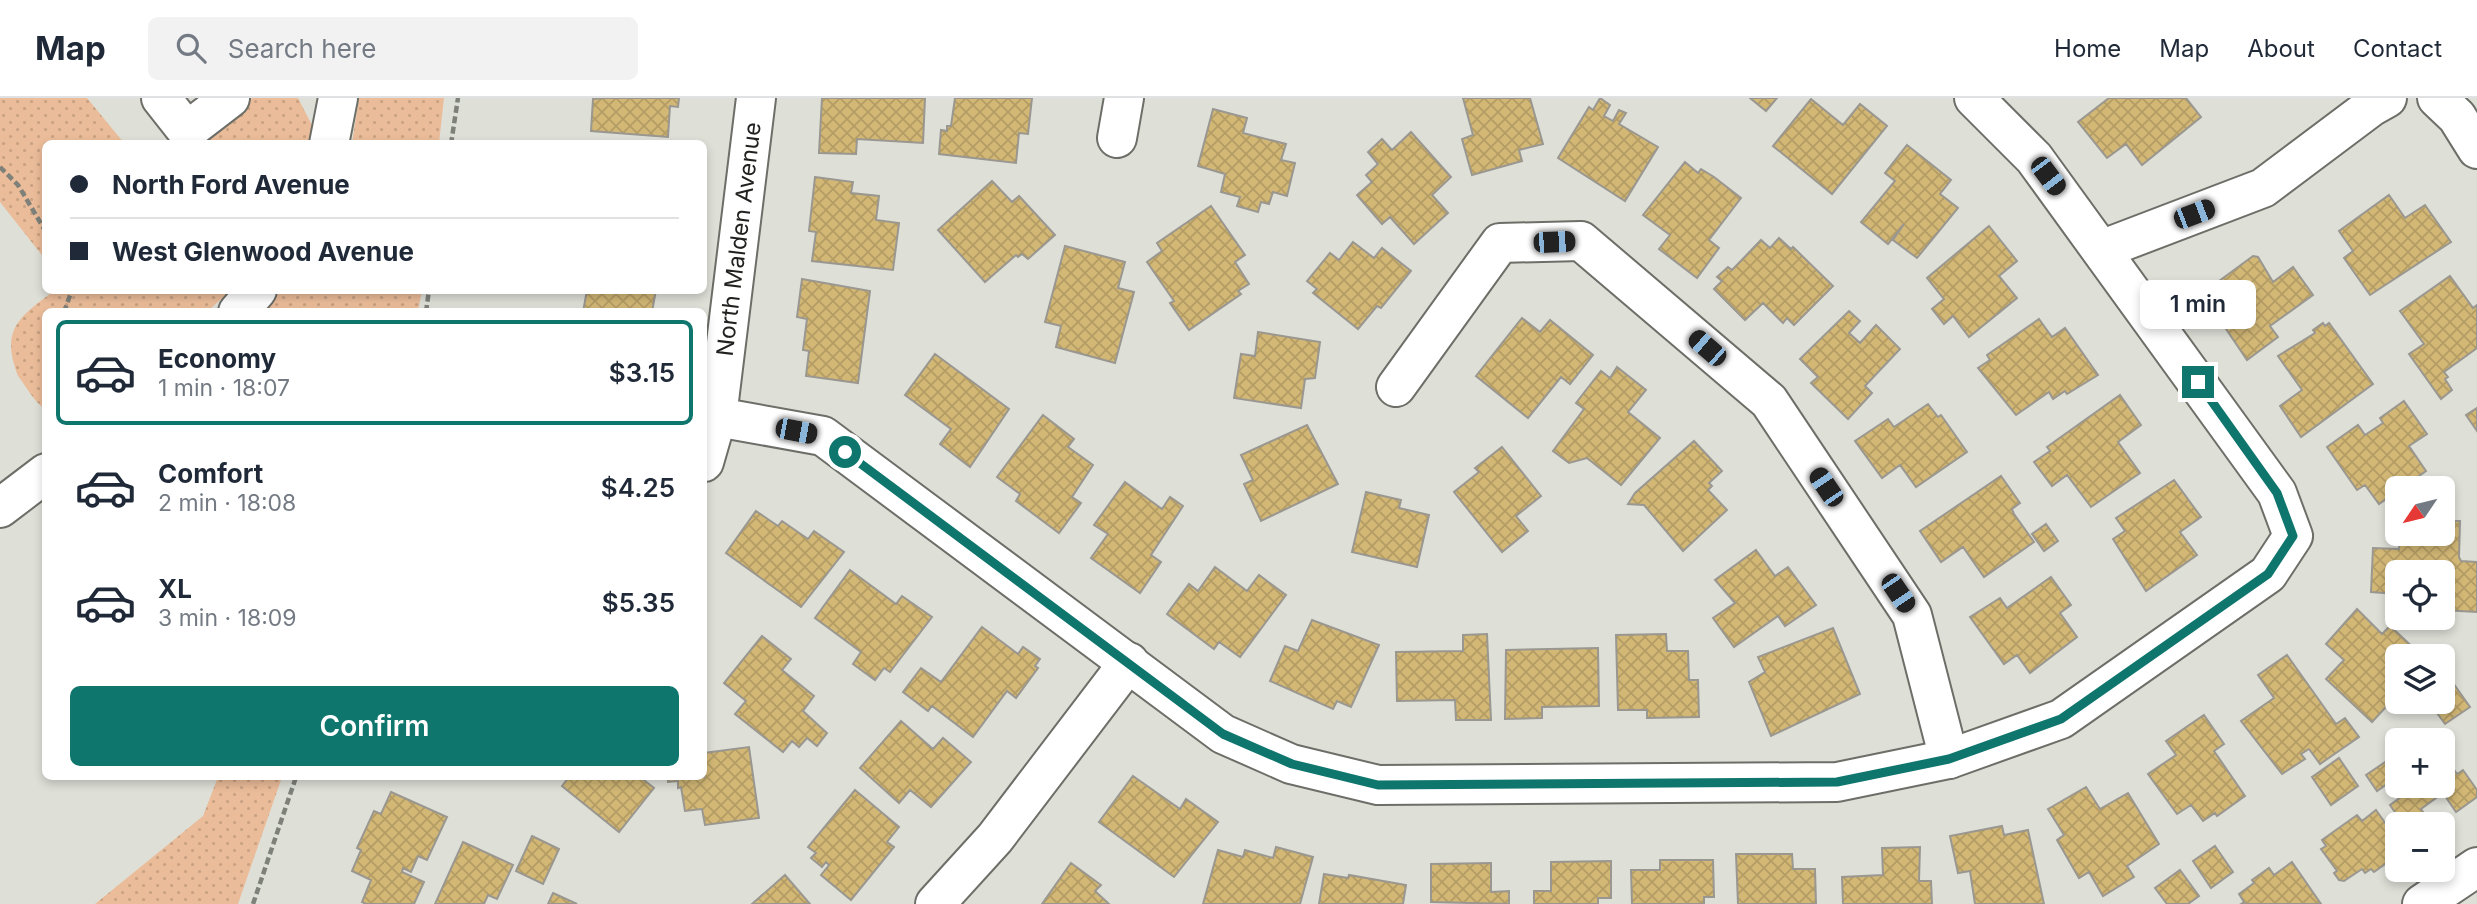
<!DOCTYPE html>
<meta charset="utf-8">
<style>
body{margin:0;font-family:Inter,sans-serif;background:#f2f2f3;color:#1f2937;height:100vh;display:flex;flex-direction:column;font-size:26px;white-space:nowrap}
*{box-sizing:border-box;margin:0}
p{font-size:23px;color:#747a83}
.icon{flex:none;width:38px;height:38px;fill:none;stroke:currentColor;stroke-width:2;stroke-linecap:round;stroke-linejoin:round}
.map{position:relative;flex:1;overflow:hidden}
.details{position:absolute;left:42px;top:210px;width:665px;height:472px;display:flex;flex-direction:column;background:#fff;border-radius:10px;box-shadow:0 4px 10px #0003}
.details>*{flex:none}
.guide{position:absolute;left:42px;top:42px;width:665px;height:154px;border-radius:10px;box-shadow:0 4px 10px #0003;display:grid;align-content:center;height:154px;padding:0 28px;background:#fff}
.needle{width:46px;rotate:235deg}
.buttons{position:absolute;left:2385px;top:378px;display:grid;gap:14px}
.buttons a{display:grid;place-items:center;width:70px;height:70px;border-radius:10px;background:#fff;box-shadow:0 4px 10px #0003;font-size:35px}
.end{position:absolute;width:32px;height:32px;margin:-16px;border:9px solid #0f766e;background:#fff;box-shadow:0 0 0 4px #fff}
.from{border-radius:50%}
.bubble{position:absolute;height:49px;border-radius:10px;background:#fff;box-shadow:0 4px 10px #0003;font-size:23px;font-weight:600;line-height:49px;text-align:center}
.car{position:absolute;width:21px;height:42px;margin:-21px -10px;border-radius:9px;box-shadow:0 0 5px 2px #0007;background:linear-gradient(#222 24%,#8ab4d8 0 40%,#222 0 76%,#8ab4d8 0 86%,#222 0)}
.guide b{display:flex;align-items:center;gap:24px;height:66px;font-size:26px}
.guide b+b{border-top:2px solid #e0e1e3}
.guide i{width:18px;height:18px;background:#1f2937}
ul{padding:12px 0 0;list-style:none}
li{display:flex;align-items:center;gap:21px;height:105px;margin:0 14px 10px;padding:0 14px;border:4px solid transparent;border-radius:10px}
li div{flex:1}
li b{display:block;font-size:26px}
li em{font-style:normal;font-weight:600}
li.active{border-color:#0f766e}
li>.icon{width:63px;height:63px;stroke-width:1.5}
.cta{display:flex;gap:14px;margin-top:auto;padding:14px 28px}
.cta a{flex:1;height:80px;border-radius:10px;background:#0f766e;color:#fff;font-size:28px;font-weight:600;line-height:80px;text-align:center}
header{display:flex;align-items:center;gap:42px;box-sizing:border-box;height:98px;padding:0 35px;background:#fff;border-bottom:2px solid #e0e1e3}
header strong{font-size:33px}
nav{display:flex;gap:38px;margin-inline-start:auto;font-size:24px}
.search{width:490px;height:63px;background:#f2f2f3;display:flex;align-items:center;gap:18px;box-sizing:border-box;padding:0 24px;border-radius:10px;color:#747a83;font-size:26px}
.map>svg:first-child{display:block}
</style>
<header>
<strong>Map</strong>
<div class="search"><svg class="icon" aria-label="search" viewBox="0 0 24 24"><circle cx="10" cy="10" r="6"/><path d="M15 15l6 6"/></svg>Search here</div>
<nav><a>Home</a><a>Map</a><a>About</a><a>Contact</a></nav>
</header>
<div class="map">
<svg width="2477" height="806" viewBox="0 0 2477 806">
<defs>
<pattern id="grass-dots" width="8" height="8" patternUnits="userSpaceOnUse" patternTransform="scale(1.75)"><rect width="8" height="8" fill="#ebbc99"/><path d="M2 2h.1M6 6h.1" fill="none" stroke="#c9a183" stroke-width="1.8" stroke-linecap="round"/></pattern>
<pattern id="building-cross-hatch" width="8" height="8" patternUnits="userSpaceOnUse" patternTransform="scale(1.75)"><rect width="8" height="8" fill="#d2b775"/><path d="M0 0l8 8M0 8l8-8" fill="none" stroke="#b49d65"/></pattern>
</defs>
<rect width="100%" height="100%" fill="#dee0d8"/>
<path fill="url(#grass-dots)" d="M0,0h87l37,45 -78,1 -1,115 -45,-57z
M252,0h46l15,29 -4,16 -114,1z
M359,0h85l-5,45h-87z
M55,192h175v1l-22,20 -162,1 -1,97c-11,-7 -19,-23 -27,-33 -18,-47 1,-59 37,-86z
M280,193h142l-4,20 -155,1z
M218,679h64l-44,127h-143l108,-88z"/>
<path fill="url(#building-cross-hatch)" stroke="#9a9790" stroke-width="2" d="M604,0h75l-1,9 -8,-1 -2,31 -77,-6 2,-32z
M822,0h103l-2,45 -66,-4 -1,15 -37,-1z
M955,0h77l-4,36 -9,-1 -3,30 -77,-9 2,-24 6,1v-5h4z
M1463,0h67l13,46 -24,6 3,11 -50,14 -10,-36 11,-4z
M1600,0l10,7 -6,11 9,5 6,-11 7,3 -7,11 39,23 -33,54 -67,-43 31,-51 4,3z
M1750,0h27l-11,13z
M2109,0h77l15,19 -59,48 -16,-21 -19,14 -29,-36z
M1811,1l32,26 17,-21 27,22 -55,68 -59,-48z
M1213,11l34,9 -4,15 43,11 -5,16 14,3 -8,33 -14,-4 -4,12 -8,-2 -3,10 -21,-6 3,-9 -19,-5 4,-18 -27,-8z
M1411,34l40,45 -19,18 16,18 -34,31 -24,-27 -8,7 -25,-29 15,-13 -6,-7 12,-11 -10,-12 14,-13 10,11z
M1907,47l44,35 -11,14 18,14 -41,50 -24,-18 11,-16 -16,20 -27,-22 34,-41 -10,-8z
M1685,64l13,11 3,-4 13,8 27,21 -32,42 10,8 -22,30 -38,-29 11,-14 -27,-20z
M815,79l38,5 -2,11 28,3 -3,24 23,3 -6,47 -81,-9 4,-29 -7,-1z
M992,83l20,21 7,-6 36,39 -27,24 -6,-5 -4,3 -2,-2 -31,27 -47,-52z
M2389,97l16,23 20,-13 26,37 -81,53 -26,-37 9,-7 -14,-20z
M1211,108l34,49 -10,7 14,22 -11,7 3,3 -52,36 -19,-27 4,-2 -27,-39 15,-11 -5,-8z
M1989,128l28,35 -18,15 18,22 -48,39 -16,-21 -9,8 -12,-15 12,-10 -17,-21z
M1779,140l12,11 2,-2 40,39 -39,39 -7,-7 -4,5 -20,-20 -18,17 -31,-31 8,-8 -5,-4 11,-10 4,3 29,-30 9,8z
M1353,144l21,16 8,-10 29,23 -30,37 -4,-2 -19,23 -45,-36 4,-4 -10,-8 23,-28 9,7z
M1065,148l60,16 -7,26 16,4 -19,71 -59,-16 5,-21 -16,-4z
M2253,158l5,1 15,25 20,-15 20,28 -43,31 8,11 -31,23 -27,-40 13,-9 -18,-27z
M2450,178l23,32 4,-3v43l-33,24 4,5 -3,2 7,11 -11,9 -32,-45 15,-10 -24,-33z
M802,181l68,12 -12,92 -52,-7 3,-25 -6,-1 4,-31 -10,-2z
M587,192h69l-4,22h-69z
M1849,213l11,10 -11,12 11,10 16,-18 24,24 -35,37 7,7 -24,26 -37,-36 7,-6 -18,-18z
M1522,220l18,14 10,-12 43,35 -23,29 -9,-7 -33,41 -52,-42z
M2039,221l13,18 13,-9 33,47 -31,19 -2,-3 -12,8 -4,-7 -33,23 -38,-47 12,-8 -3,-5z
M2323,225l2,3 4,-3 44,61 -72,53 -21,-31 22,-16 -24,-34 37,-23 -2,-3z
M1258,234l62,10 -5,36 -10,1 -4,29 -67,-10 7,-44 14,2z
M935,256l74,55 -39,58 -30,-23 11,-15 -46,-34z
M1617,269l29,23 -18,22 32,26 -39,47 -34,-27 -18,5 -16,-12 31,-42 -8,-6 25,-32 9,7z
M2120,297l21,30 -23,17 22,31 -49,34 -24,-32 -15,11 -18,-24 16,-11 -3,-4z
M2404,303l23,33 -18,12 17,25 -47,33 -14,-19 -8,5 -30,-43 31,-22 7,10 18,-12 -3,-5z
M1928,306l10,13 3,-2 26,37 -51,35 -16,-22 -18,13 -27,-37 33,-22 6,8z
M2477,310v23l-11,-16z
M1043,317l31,24 -6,8 25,18 -21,32 9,6 -22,30 -43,-32 4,-7 -23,-17z
M1307,327l31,59 -77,37 -17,-37 9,-4 -12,-25z
M1694,343l28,30 -13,12 3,3 -4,4 19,20 -44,41 -39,-46 -16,-1 7,-11z
M1502,349l39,49 -25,20 12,15 -26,21 -48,-60 25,-20 -4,-4z
M2001,378l19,27 -8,6 2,5 20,28 -50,35 -21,-30 -22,15 -21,-31z
M2174,382l27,37 -21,15 17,23 -51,36 -33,-52 12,-8 -9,-13z
M1125,384l37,27 8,-12 13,9 -32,49 10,7 -21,31 -49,-35 17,-24 -14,-9z
M1366,394l35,8 -2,8 30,7 -12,52 -65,-15z
M756,413l22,15 4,-5 26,18 6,-8 30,21 -43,55 -75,-54z
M2443,423h17l-1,36 2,4 16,1v50l-34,-2v-38h-45v22l-27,-2 2,-44 26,1 1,-15h43z
M2046,426l12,17 -14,10 -12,-17z
M1756,452l19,26 13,-9 28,38 -31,21 -7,-10 -44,31 -21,-29 22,-15 -20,-23z
M1215,469l32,24 12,-16 27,20 -46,62 -21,-15 -5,7 -47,-35 22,-30 9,7z
M850,472l46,34 6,-8 30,21 -42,55 -6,-4 -9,12 -22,-16 8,-12 -46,-34z
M2051,479l20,28 -11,8 17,24 -47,36 -13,-18 -13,9 -34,-47 30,-19 7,10z
M2357,511l25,25 8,-8 26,24 -3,4 2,2h-17v38l-26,28 -46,-43 18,-19 -18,-16z
M1312,522l67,25 -28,62 -14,-6 -4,8 -63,-28 15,-35 13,5z
M982,529l36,27 5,-7 17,12 -5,7 3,2 -22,30 -9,-7 -34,46 -41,-31 -4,5 -25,-19 18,-24 20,14z
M1833,530l27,66 -89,42 -22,-54 16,-10 -7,-15z
M1487,536l4,86h-35l-1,-20 -58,1 -1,-49 67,-1v-16z
M1666,536l1,17h21l1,29h9l1,37 -52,1v-8h-29l-2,-75z
M762,538l29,23 -9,11 32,26 -11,15 24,22 -10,13 -10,-8 -8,9 -7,-6 -9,11 -48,-38 11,-13 -22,-18z
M1598,550l1,58 -57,1v11l-37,1 1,-69z
M2287,557l49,69 9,-6 14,19 -39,27 -11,-15 -8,5 4,5 -23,15 -41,-53 33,-23 -16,-23z
M2451,582l19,27 -25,17 -16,-22h14v-16z
M2204,617l20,29 -10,7 31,45 -28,20 -2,-3 -12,8 -12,-16 -14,9 -29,-40 28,-19 -10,-14z
M901,623l32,28 10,-11 28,24 -40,45 -21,-17 -11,13 -39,-35z
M749,649l10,71 -54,7 -3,-16 -17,2 -4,-24 -3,1v-7l-10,1v-5h36v-24z
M2443,656l14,20 6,-4 14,20v7l-21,15 -13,-19 -22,16 10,14 -28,1 -13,-19 11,-8 -11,-15 -13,9 -11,-16 28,-19 4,3v27h45z
M2339,660l19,28 -27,19 -19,-28z
M1133,678l47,33 6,-10 32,23 -44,55 -75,-55z
M569,679h71l14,11 -35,44 -57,-46z
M2086,689l14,22 28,-16 31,51 -32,22 7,11 -31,19 -14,-24 -10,6 -22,-38 7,-5 -16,-26z
M855,692l44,37 -12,15 7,5 -43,53 -30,-25 8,-10 -3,-3 -4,5 -11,-9 5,-5 -8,-6z
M391,694l56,25 -20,43 -9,-4 -7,16 -8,-4 -1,4 22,10 -10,22h-48l-4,-2 9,-22 -19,-9 9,-21 -4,-2 17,-37 7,3z
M2376,712l22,31v14l-24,17 -3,-3 -6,4 -3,-4 -18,12 -5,-1 -5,-7 3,-2 -16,-22 5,-3 -4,-6 35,-25 5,6z
M2002,728l2,9 24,-5 16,74h-69l-5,-33 -12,2 -8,-37z
M532,738l27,13 -16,35 -27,-13z
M463,744l50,23 -16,34 -9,-4 -4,9h-49z
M2215,748l18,26 -22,16 -18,-27z
M1276,749l37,10 -13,47h-97l15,-54 25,7 2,-7 28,8z
M1920,749l-1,34h12l1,23h-89l-1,-27 41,-2 -1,-27z
M1736,756h56l1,15h22l1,35h-78z
M1660,762h53l1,37h-10v7h-72l-1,-34h29z
M1611,763v37h-13v6h-64v-13h17v-29z
M2292,764l29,42h-80l3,-2 -5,-8 15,-11 -2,-3 17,-12 5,7z
M1071,765l30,22 -6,6 14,13h-67z
M1491,765v29l18,-1v13l-78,-2v-38z
M2180,772l19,26 -11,8h-21l-12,-16z
M1324,776l24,4 1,-3 57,10 -3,19h-84z
M785,777l25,29h-58z
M553,795l24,11h-29z"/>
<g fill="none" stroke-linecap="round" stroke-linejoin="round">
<defs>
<g id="minor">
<path d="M161,0l26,33 43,-33"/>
<path d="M2437,0l20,19 20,32"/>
<path d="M1117,40l7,-40"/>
<path d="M329,46l9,-46"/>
<path d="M2103,151l160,-61 108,-81 16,-9"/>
<path d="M238,214l19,-22"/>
<path d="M1396,289l104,-144 81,-2 188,160 143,214 37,144"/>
<path d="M717,319l106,19 400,298 68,30 87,21 459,-3 112,-23 112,-40 207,-145 25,-38 -16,-43 -243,-335 -60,-60"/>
<path id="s1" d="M704,364l13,-45 39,-319"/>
<path d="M0,410l46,-35"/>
<path d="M935,806l60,-66 134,-176"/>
<path d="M2422,806l55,-37"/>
</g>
</defs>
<use href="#minor" stroke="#6c6e67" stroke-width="42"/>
<path stroke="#7e807a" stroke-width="4.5" stroke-dasharray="7 3.5" stroke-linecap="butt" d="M451,46l7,-46
M0,69l18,18 28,47
M64,214l8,-22
M426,214l3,-22
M253,806l43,-127"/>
<use href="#minor" stroke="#fff" stroke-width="38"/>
</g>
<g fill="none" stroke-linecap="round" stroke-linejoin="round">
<path stroke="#0f766e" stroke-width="9" d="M845,354l378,282 69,30 86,21 459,-3 112,-23 112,-40 207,-145 25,-38 -16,-43 -79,-111"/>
</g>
<g text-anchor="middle" stroke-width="6" stroke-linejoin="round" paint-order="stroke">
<g font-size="23" fill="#21221f" stroke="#fff">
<text dy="8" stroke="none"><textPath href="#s1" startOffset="226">North Malden Avenue</textPath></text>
</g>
</g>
</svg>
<div class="buttons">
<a><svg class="needle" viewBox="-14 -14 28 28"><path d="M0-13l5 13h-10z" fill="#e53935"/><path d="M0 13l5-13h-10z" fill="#747a83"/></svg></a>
<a><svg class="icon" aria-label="locate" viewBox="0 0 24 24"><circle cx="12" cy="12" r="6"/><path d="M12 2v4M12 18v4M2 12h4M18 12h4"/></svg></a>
<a><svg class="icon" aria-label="layers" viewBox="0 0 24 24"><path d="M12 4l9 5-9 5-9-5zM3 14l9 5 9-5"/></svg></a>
<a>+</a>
<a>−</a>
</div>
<i class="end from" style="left:845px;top:354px"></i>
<i class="end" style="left:2198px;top:284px"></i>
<div class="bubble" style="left:2140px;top:182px;width:116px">1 min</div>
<i class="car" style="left:2048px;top:78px;rotate:143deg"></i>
<i class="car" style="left:2194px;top:116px;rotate:69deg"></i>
<i class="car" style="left:1554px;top:144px;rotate:88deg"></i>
<i class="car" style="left:1707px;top:250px;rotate:311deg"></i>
<i class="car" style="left:796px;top:333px;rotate:101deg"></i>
<i class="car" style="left:1826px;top:389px;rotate:326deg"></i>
<i class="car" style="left:1898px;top:495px;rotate:146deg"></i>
<div class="guide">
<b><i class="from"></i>North Ford Avenue</b>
<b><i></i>West Glenwood Avenue</b>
</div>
<section class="details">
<ul>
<li class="active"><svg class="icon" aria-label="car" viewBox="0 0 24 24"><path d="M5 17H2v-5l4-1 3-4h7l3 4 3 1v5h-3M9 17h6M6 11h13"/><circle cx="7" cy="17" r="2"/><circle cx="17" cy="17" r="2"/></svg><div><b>Economy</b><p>1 min · 18:07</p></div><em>$3.15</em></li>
<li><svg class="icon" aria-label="car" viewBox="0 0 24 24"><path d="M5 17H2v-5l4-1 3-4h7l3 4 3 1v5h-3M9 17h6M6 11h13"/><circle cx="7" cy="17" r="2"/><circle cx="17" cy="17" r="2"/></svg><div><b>Comfort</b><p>2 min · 18:08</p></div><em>$4.25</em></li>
<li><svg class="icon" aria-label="car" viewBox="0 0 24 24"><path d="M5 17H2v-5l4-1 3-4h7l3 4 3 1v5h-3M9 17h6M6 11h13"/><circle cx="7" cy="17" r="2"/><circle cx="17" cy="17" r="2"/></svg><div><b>XL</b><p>3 min · 18:09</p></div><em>$5.35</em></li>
</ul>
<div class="cta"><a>Confirm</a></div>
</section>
</div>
